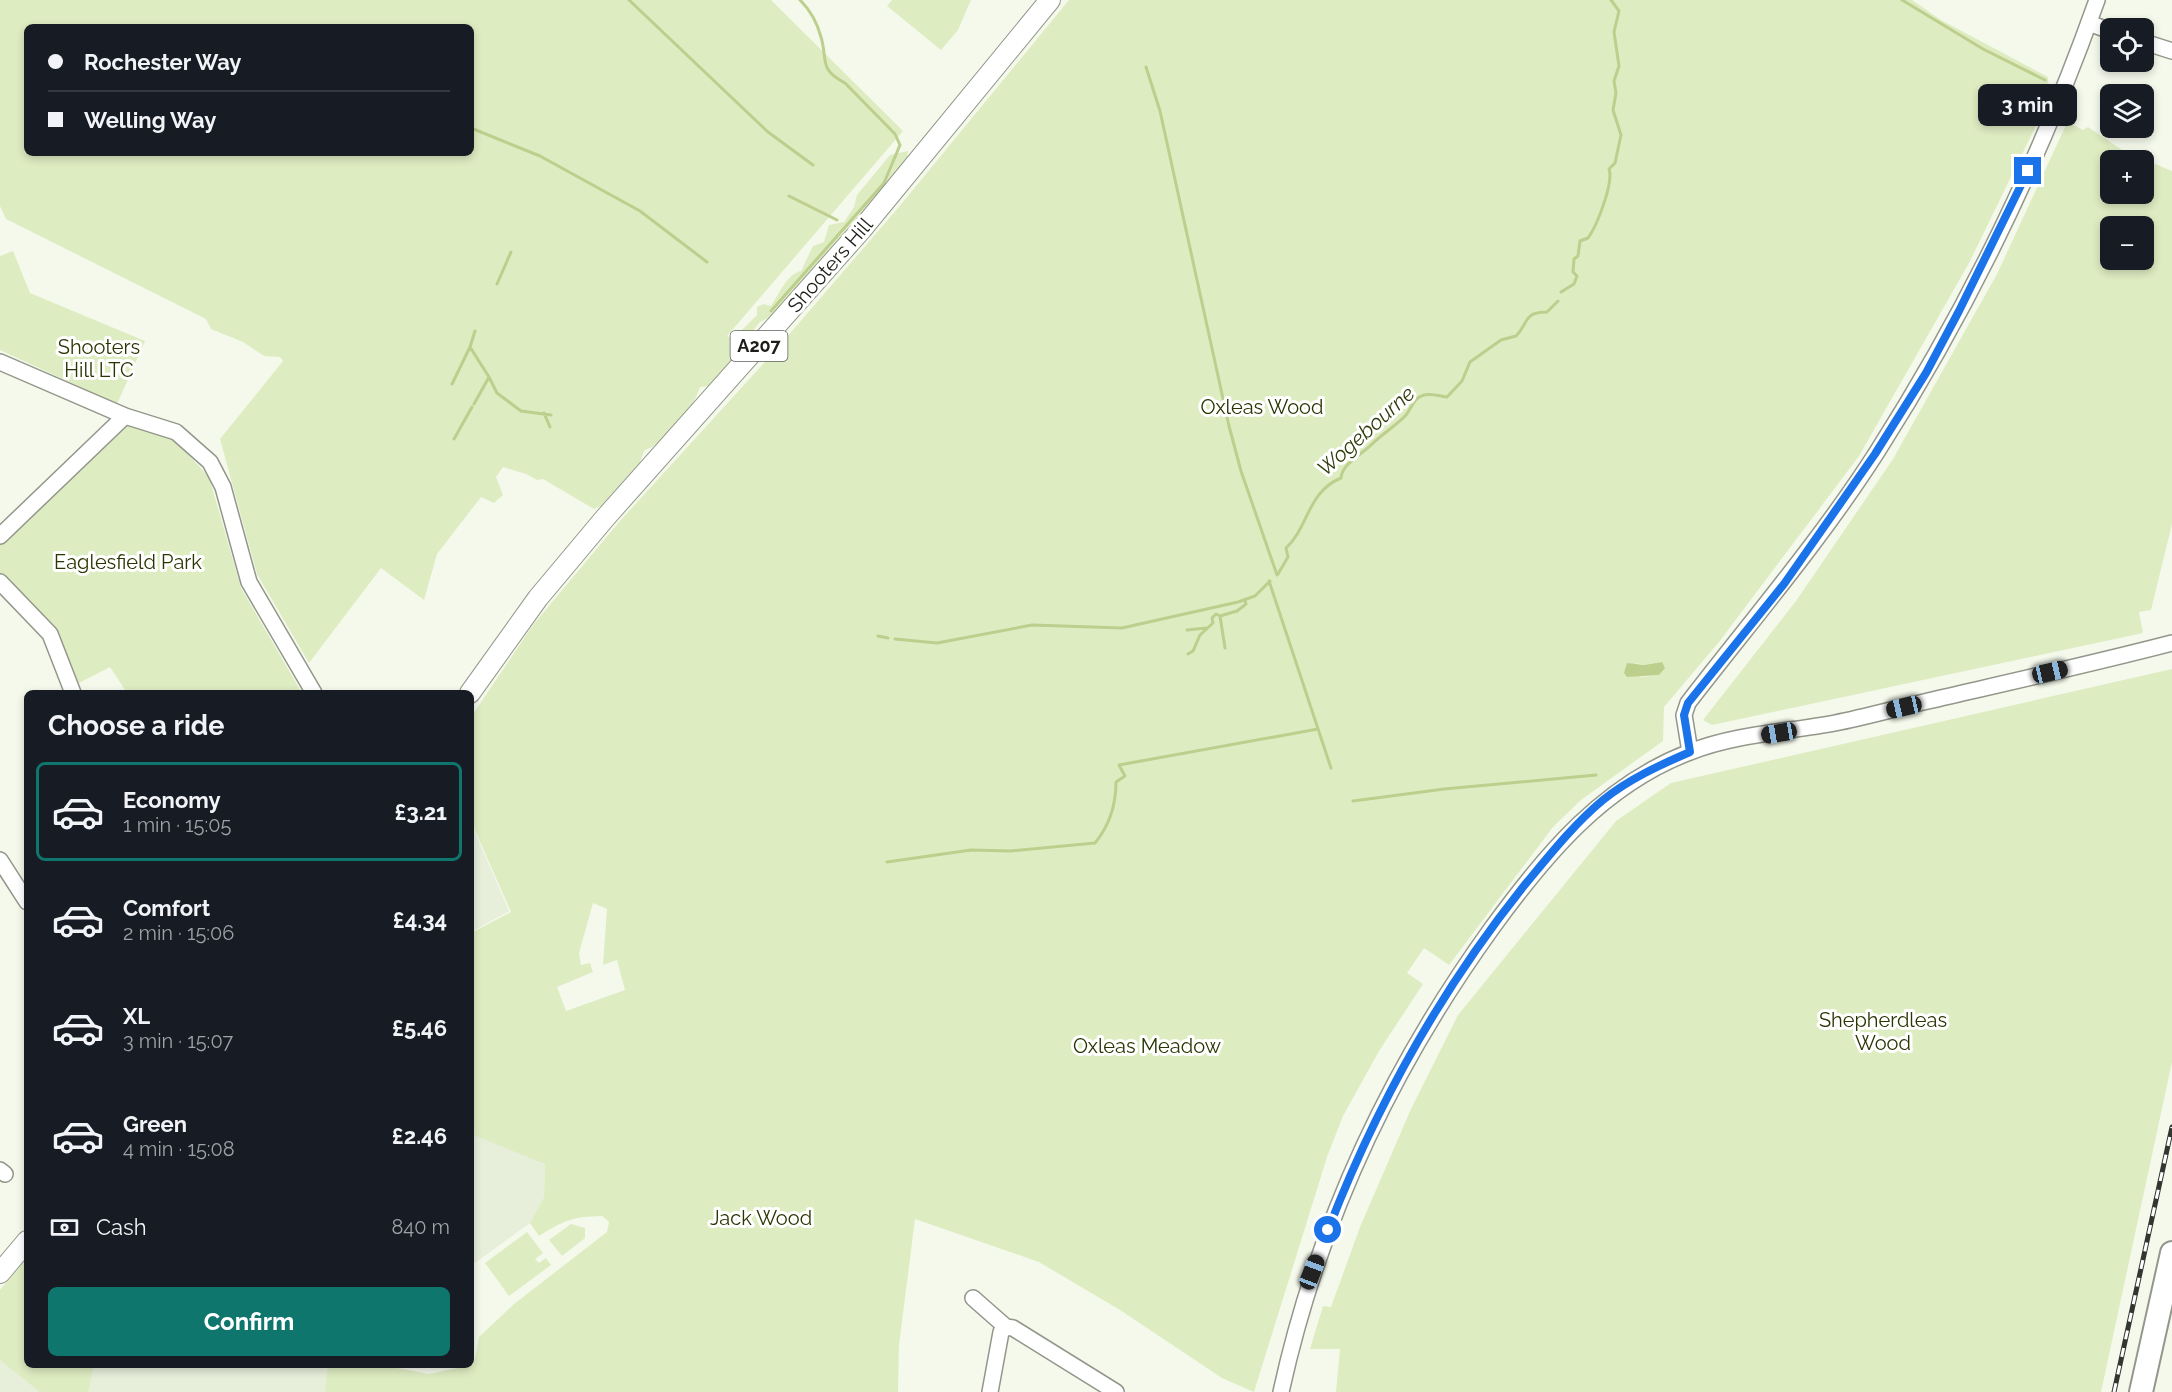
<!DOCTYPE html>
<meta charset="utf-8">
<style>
body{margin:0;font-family:Raleway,sans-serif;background:#20242c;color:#f1f3f6;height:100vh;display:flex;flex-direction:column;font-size:22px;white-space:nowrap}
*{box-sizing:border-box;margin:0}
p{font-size:20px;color:#9ea1a6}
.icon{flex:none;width:33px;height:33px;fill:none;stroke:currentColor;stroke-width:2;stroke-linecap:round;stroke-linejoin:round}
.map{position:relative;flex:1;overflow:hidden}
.panel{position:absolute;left:24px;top:690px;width:450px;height:678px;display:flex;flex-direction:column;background:#171b24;border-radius:9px;box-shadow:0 3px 9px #0003}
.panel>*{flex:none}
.guide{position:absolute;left:24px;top:24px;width:450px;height:132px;border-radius:9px;box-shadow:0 3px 9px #0003;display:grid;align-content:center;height:132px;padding:0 24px;background:#171b24}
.controls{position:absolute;left:2100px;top:18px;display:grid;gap:12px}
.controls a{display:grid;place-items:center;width:54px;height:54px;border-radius:9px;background:#171b24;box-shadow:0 3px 9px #0003;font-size:30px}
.end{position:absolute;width:27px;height:27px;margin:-14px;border:8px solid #1a73e8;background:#fff;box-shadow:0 0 0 3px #fff}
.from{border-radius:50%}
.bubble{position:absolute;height:42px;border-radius:9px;background:#171b24;box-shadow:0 3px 9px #0003;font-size:20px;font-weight:700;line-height:42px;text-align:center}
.car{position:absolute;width:18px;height:36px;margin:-18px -9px;border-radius:8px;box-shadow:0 0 4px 2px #0007;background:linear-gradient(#222 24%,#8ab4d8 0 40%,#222 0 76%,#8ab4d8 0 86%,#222 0)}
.guide b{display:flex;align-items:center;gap:21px;height:57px;font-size:22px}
.guide b+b{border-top:2px solid #363941}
.guide i{width:15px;height:15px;background:#f1f3f6}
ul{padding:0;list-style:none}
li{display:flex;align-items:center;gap:18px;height:99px;margin:0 12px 9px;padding:0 12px;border:3px solid transparent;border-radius:9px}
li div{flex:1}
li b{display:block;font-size:22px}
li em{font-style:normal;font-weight:700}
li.active{border-color:#0f766e}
li>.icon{width:54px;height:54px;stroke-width:1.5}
h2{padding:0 24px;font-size:27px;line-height:72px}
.pay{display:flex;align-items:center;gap:15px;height:66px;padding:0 24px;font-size:22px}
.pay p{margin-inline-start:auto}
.action{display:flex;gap:12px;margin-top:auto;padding:12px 24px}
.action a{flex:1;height:69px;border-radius:9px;background:#0f766e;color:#fff;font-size:24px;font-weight:700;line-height:69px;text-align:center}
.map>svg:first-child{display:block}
</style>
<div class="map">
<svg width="2172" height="1392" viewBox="0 0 2172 1392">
<rect width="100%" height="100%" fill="#f4f9ec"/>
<path fill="#e7eeda" d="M471,823l38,88 -38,21z
M471,1125l74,39 -1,33 -14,26 -55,40 -4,-4z
M27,1259v106h327l15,27h-369v-102z"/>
<path fill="#deecc2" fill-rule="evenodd" d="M0,0h771l132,131 -176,205 6,3 24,-24v-8l6,-3 8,2c7,-11 17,-33 30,-35l12,-25 11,-4 5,-17 15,-3 10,-15 3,-12 33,-40 18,-4 -1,7 -133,157 -14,7 -9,11 -2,9 -33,37 -7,7 -9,1c-7,22 -27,43 -44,57 -4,4 -8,4 -12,7l-4,11 -39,44 -7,3 -51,-30 -6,1 -11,-6 -23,-7 -7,10 7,18 -9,8 -13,-6 -44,57 -13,46 -43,-32 -72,95 -52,-89 -37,-135 63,-78 -3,-4 -16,-1 -21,-14 -32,-13 -5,-10 -200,-100 -6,-13zM27,27h444v126h-444z
M892,0h79l-13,30 -17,20 -54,-44z
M1069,0h843l29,20 107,57 1,22 -80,164 -110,193 -140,186 -55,65 -1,34 -82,59 -28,27 -104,138 -25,-17 -17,25 16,11 -44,67 -36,65 -16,41 -73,235 -32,-14 -102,-68 -81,-48 -124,-43 -16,126 -1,47h-573l3,-27h53l48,9 42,-9 4,-6 4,-22 35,-33 93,-72 2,-10 -7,-6c-31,1 -37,4 -63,20l-9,-13 14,-26 1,-33 -74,-30v-201l40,-21 -40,-91v-104l62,-92 87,-104 154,-169 124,-144zM1661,662l-2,13 -18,2 -5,-14 8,2zM593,903l14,6 -4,56 14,-5 8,30 -59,21 -9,-24 36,-15 -3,-9 -9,2 -2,-12z
M2070,123l13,7 5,-3 34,23 50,21v353l-21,86 -12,2 4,21 -431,92 -9,-5 93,-119 97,-142 104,-185 69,-149zM2110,160h34v34h-34zM2110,226h34v34h-34z
M13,251l17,42 115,48 -28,63 -117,-54v-94z
M124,422l46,13 39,42 32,111 61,105h-175l-17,-26 -31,16 -23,-50 -56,-58v-31z
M2172,669v393l-71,330h-765l4,-43h-30l13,-43 8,1 29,-80 51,-118 47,-94 158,-194 55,-38z
M571,1224l14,4v10l-23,18 -13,-16z
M527,1232l16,21 -8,6 4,4 7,-5 5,7 -42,31 -24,-33z
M27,1259v106h67l-6,27h-48l-40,-32v-70z"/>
<path fill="#bccf8d" d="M1662,662l3,6 -6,7 -32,2 -3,-4 3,-10 17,2z"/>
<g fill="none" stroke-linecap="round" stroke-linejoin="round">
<path stroke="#bccf8d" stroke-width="3" d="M629,0l139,132 45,33
M1902,0l81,49 62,31
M1146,67l14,44 69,315 12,45 36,104
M471,128l69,28 100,55 67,51
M789,196l48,24
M497,284l14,-32
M1561,292l13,-8 3,-8 -4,-4 1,-13 4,-3 2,-15 8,-3c9,-12 26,-56 21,-69l6,-6 6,-28 -8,-25 3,-17 -2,-12 5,-15 -5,-34 5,-21 -8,-11
M771,311l113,-128 16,-38 -5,-11 -50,-51c-27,-14 -17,-23 -24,-46 -4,-15 -10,-26 -21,-37
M470,347l19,30 -15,27
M489,377l8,16 24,18 30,4
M452,384l18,-37 5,-16
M544,413l6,14
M454,439l18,-32
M1278,574l10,-17 -2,-9c23,-21 21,-56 55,-70 1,-14 20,-23 30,-33 10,-10 27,-21 35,-30 6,-7 7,-17 18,-20 7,-2 16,1 23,2l15,-16 8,-19 31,-22 15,-4c13,-13 7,-24 31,-24l11,-11
M1269,581l62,187
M1220,616l5,32
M1187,630l19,-2
M878,636l10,2
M895,639l42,4 95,-18 90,3 116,-26 17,-6 15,-15
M1188,654l5,-3 7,-16 13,-12 -1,-5 4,-4 4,2 17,-5 9,-7 -1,-4
M1353,801l91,-12 152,-14
M887,862l84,-12 40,1 84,-8c14,-17 21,-38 21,-61l9,-6 -6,-11 199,-36"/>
<defs>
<path id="minor" d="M2089,23l21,8
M2144,42l28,9
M0,362l125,54 51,16 34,30 13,25 26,95 65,111
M0,536l125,-120
M0,582l50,52 23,59
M1690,752l-6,-37 4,-12c64,-83 132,-162 189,-251 90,-141 164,-294 220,-452
M0,860l27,42
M0,1170l5,4
M973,1298l33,29
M990,1392l11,-60 5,-5 7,1 103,64
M1281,1392c37,-169 110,-324 211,-464 53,-73 111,-143 198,-176 45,-18 97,-20 145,-29 31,-6 62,-15 93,-22 82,-19 163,-37 244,-58"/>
<path id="major" d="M470,693l68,-95 67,-80 257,-289 188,-229
M0,1273l27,-32"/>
<path id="highway" d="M2141,1392l31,-139"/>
</defs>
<use href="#minor" stroke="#93978b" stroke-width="18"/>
<use href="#major" stroke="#93978b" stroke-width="22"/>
<use href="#highway" stroke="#93978b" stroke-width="26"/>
<use href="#minor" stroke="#fff" stroke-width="15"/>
<use href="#major" stroke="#fff" stroke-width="20"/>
<use href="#highway" stroke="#fff" stroke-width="22"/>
<defs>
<path id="rail" d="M2114,1392l58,-265"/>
</defs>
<use href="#rail" stroke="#333630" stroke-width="5"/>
<use href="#rail" stroke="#fff" stroke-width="3" stroke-dasharray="9" stroke-linecap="butt"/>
</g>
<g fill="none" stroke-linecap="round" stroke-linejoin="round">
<path stroke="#1a73e8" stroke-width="8" d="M1328,1230c48,-124 112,-239 195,-343 25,-30 50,-62 80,-87 26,-21 57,-35 87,-48l-6,-37 4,-12 96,-119 91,-130 51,-81 33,-62 69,-140"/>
</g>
<g text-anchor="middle" stroke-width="6" stroke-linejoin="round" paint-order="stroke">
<rect fill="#fff" stroke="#60625e" stroke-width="1.5" x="730.5" y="331" width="57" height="30" rx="4.5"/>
<g font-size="18" font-weight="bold" fill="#1c1e19">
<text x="759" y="352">A207</text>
</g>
<g font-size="20" fill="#1c1e19" stroke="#fff">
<text transform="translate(830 265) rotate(-49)" y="7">Shooters Hill</text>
</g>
<g font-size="20" fill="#2a3502" stroke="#fff">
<text x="99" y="354">Shooters<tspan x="99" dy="23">Hill LTC</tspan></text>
<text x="1262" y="414">Oxleas Wood</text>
<text x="128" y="569">Eaglesfield Park</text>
<text x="1883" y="1027">Shepherdleas<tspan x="1883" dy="23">Wood</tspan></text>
<text x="1147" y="1053">Oxleas Meadow</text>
<text x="761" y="1225">Jack Wood</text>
</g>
<g font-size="21" font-style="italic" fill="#313c0a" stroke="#fff">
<text transform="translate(1366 431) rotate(-42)" y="7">Wogebourne</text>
</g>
</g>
</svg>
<div class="controls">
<a><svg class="icon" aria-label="locate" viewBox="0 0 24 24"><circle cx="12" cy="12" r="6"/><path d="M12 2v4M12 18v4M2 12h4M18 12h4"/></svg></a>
<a><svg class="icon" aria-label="layers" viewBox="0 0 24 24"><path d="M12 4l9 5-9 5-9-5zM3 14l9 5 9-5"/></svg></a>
<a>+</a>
<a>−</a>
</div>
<i class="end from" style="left:1328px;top:1230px"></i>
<i class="end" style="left:2028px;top:171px"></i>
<div class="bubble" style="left:1978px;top:84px;width:99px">3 min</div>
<i class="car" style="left:2050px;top:672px;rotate:77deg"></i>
<i class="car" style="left:1904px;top:707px;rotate:257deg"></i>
<i class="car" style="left:1779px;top:733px;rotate:260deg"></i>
<i class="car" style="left:1312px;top:1272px;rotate:21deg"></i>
<div class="guide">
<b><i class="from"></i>Rochester Way</b>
<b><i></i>Welling Way</b>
</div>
<section class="panel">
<h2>Choose a ride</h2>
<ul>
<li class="active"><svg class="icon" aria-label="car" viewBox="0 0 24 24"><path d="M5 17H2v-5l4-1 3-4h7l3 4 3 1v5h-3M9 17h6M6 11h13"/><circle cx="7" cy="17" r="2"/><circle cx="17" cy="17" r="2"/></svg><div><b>Economy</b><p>1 min · 15:05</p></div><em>£3.21</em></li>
<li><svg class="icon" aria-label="car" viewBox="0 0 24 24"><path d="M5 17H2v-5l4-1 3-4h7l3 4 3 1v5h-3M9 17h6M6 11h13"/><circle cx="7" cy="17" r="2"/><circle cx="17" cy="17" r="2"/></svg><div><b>Comfort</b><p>2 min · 15:06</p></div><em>£4.34</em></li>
<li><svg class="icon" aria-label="car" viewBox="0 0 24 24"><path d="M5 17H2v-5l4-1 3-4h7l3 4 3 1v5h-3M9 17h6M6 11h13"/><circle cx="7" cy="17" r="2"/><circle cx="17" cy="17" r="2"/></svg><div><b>XL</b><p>3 min · 15:07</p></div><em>£5.46</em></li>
<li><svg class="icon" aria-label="car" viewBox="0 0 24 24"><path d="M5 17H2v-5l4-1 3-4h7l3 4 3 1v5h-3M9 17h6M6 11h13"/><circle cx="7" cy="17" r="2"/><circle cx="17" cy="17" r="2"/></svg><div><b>Green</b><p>4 min · 15:08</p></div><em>£2.46</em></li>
</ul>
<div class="pay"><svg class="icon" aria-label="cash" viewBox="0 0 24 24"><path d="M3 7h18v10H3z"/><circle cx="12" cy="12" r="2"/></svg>Cash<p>840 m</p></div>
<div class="action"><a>Confirm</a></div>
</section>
</div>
